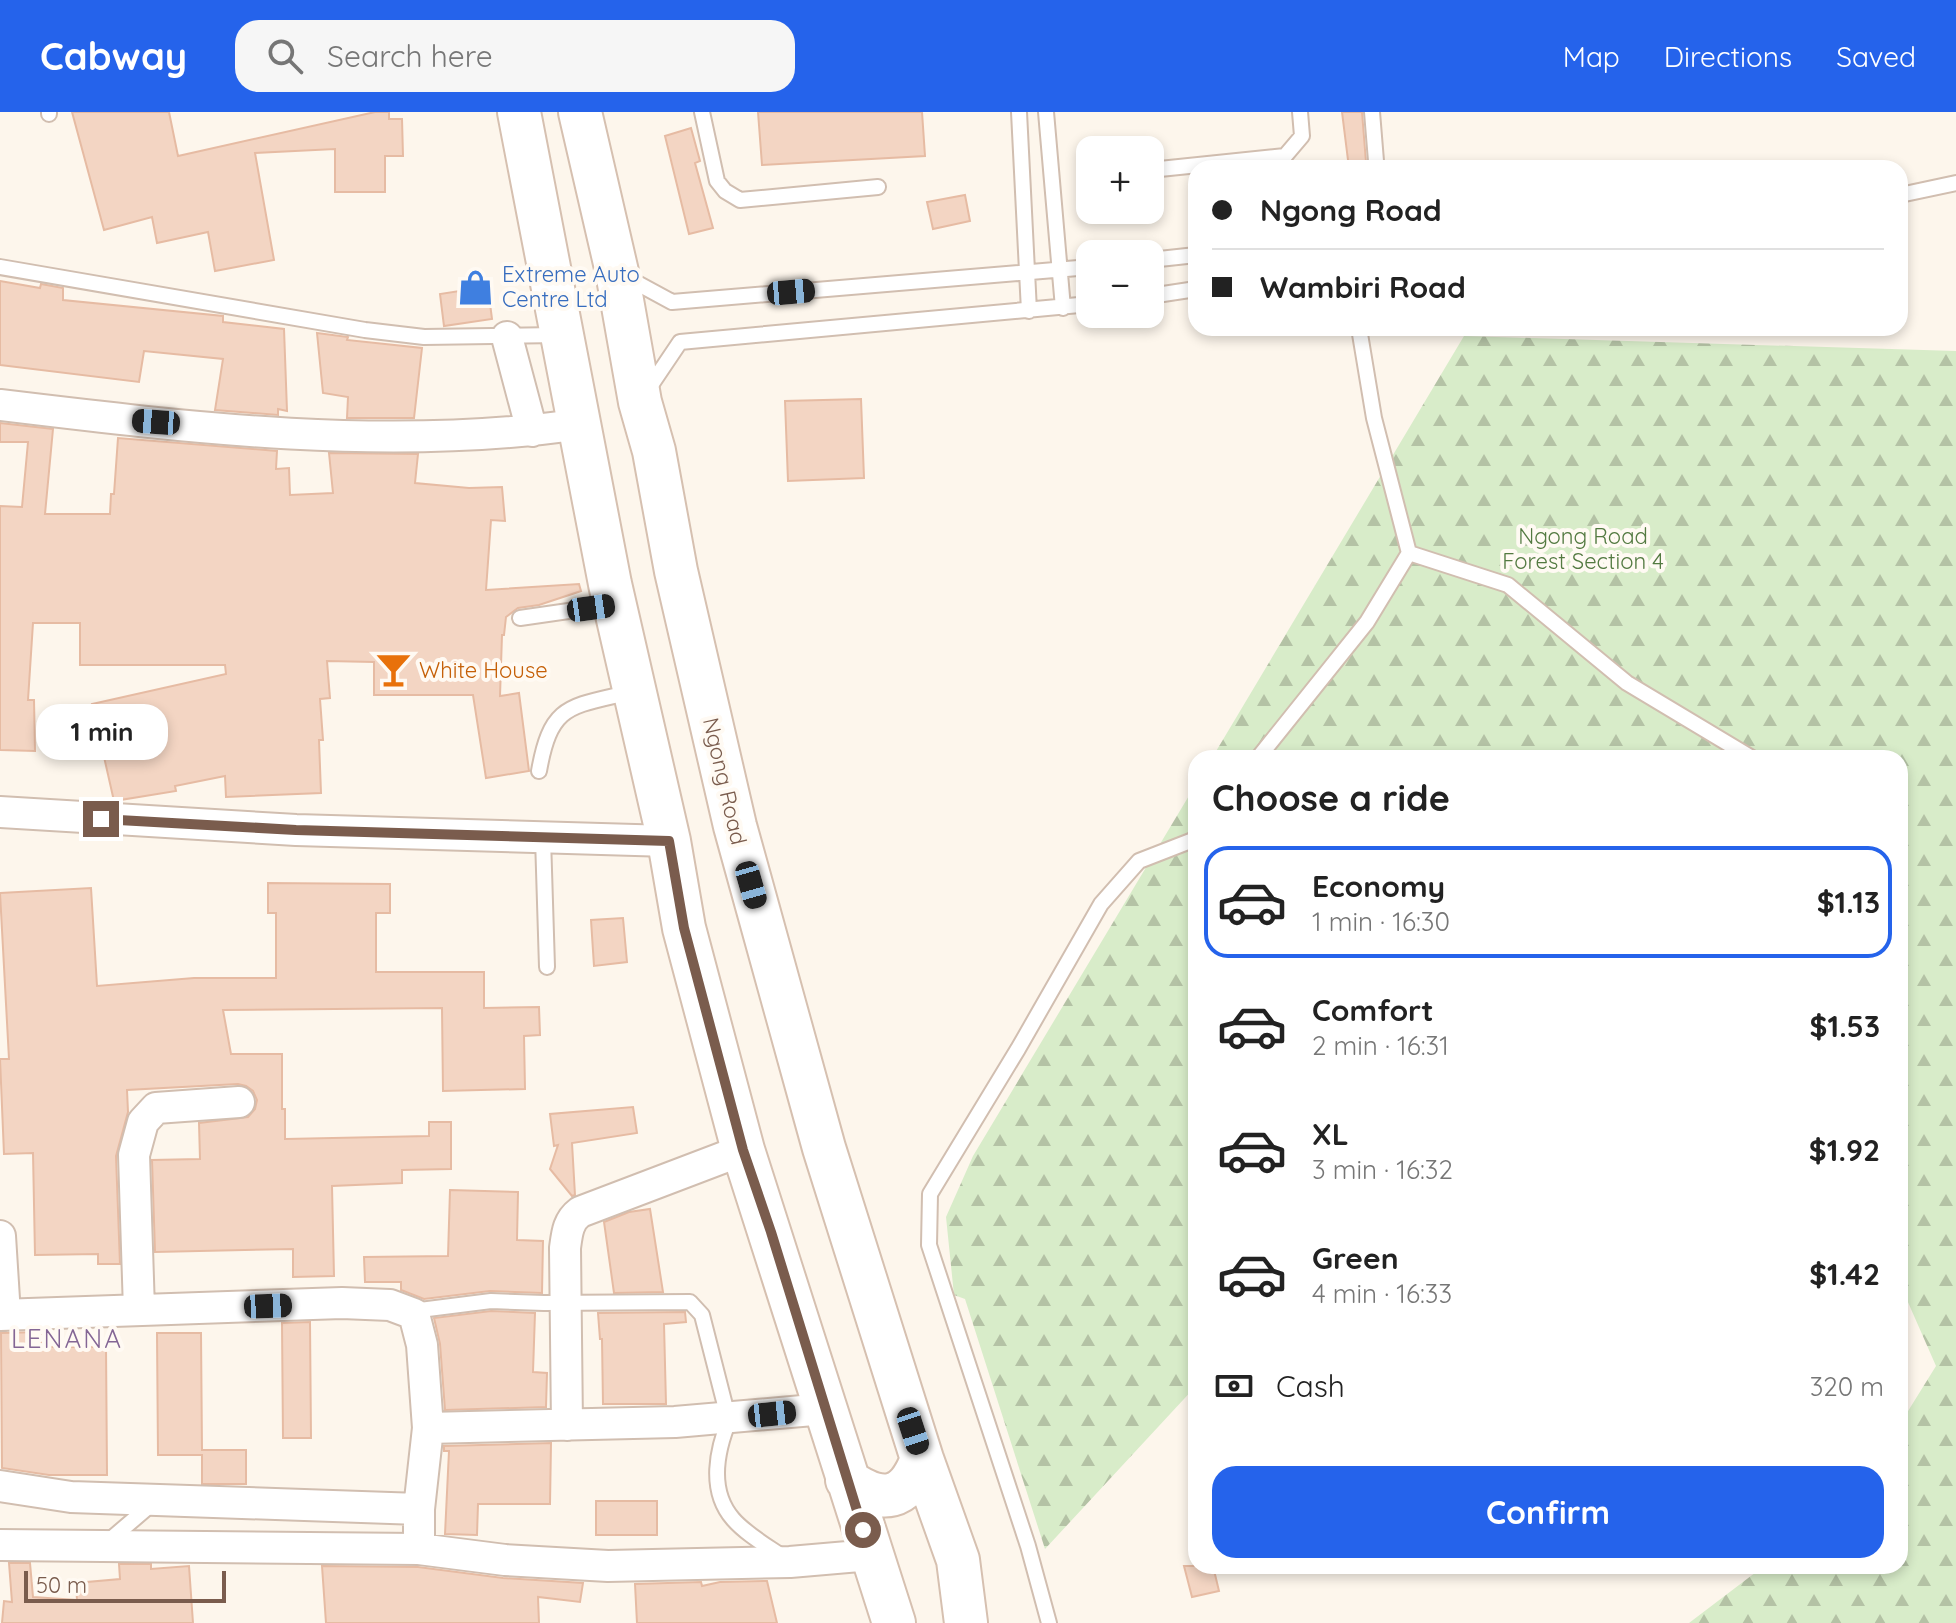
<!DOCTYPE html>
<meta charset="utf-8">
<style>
body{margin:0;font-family:Quicksand,sans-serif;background:#f6f6f6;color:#222;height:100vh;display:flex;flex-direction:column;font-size:30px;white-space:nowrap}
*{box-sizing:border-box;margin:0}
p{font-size:26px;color:#767676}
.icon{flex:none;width:44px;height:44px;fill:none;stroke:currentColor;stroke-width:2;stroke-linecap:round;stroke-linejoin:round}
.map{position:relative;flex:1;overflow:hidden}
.details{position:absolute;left:1188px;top:638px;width:720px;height:824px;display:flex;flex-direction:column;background:#fff;border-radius:24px;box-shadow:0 4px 12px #0003}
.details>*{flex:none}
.guide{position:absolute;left:1188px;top:48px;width:720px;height:176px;border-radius:24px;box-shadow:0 4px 12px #0003;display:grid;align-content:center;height:176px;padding:0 24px;background:#fff}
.tools{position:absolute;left:1076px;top:24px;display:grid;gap:16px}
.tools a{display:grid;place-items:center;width:88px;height:88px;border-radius:16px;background:#fff;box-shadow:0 4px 12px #0003;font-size:40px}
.scale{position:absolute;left:24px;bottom:20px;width:202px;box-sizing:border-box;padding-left:8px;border:4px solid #7a5c4d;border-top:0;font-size:22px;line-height:28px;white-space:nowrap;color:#7a5c4d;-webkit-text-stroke:6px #fffaf3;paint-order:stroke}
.end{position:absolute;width:36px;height:36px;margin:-18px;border:10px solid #7a5c4d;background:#fff;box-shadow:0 0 0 4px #fff}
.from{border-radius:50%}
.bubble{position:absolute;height:56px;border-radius:24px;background:#fff;box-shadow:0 4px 12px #0003;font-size:26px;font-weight:700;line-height:56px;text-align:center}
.car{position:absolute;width:24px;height:48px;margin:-24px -12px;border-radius:10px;box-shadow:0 0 6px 2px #0007;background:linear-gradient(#222 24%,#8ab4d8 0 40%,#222 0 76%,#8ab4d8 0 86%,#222 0)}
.guide b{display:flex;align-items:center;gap:28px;height:76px;font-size:30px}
.guide b+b{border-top:2px solid #e0e0e0}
.guide i{width:20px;height:20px;background:#222}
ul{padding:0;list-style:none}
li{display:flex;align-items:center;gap:24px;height:112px;margin:0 16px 12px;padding:0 8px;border:4px solid transparent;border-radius:24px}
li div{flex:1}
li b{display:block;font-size:30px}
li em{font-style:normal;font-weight:700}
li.on{border-color:#2563eb}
li>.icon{width:72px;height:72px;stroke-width:1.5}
h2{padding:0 24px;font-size:36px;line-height:96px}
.pay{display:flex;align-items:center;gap:20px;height:88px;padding:0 24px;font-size:30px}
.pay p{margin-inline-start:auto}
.primary-button{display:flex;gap:16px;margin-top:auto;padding:16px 24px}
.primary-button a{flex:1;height:92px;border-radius:24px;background:#2563eb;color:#fff;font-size:32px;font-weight:700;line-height:92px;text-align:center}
header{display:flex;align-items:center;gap:48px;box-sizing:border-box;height:112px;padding:0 40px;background:#2563eb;color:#fff}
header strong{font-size:38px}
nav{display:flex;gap:44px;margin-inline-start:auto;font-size:28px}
.search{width:560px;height:72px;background:#f6f6f6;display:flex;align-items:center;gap:20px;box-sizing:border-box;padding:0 28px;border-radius:24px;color:#767676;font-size:30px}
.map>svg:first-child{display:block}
</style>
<header>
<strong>Cabway</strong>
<div class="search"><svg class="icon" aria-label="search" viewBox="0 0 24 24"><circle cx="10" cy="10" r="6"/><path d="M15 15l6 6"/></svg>Search here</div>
<nav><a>Map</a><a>Directions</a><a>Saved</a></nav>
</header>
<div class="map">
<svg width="1956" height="1511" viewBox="0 0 1956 1511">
<defs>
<pattern id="forest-firs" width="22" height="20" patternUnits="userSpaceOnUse" patternTransform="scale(2)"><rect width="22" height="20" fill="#d8ecc9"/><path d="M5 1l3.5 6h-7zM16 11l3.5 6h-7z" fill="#b4c2a5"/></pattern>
</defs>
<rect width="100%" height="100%" fill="#fdf6ec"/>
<path fill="url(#forest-firs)" d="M1464,224l492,15v1272h-267l75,-57h136v-142l36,-58 -36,-82v-526h-688z
M1196,672v602l-151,163 -80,-250 -11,-4 -8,-78 27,-61z"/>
<path fill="#f3d5c3" stroke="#e6bba3" stroke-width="2" d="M72,0h97l9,44 197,-44h14v7h13l1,37h-18v36h-50v-43l-80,4 19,107 -59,11 -7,-39 -51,11 -5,-26 -48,13z
M758,0h164l3,44 -163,9z
M1342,0h20l4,50 3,6h-20z
M691,16l9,33 -5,2 18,65 -24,6 -24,-98z
M965,83l5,26 -37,8 -6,-27z
M0,169l40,7 1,-4 22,4v12l160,16v6l61,7 3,82 -9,-2v6l-63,-5 8,-51 -79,-8 -5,31 -139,-17z
M485,175l3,1 4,31 -48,7 -4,-32z
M317,221l31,4 -1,3 75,8 -8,70h-67l1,-21 -25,-4z
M861,287l3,79 -76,3 -3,-80z
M0,311l53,6 -8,85h65l1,-20h3l4,-56 159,13 -1,18 13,-1 1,27 43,-2 -4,-40 89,1 -3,29 54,5 33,-1 3,34 -14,-1 -5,70 93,-6 2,7 -42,14 -21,3 -12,9 -2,18h-2l-2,61 19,-3 10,78 -43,7 -13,-83h-99v-33l-47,-1 3,37 -10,1 3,41h-4l2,53 -95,4 -1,-21 -50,10 1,5 -62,10 -22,-97 134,-30 -1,-9h-145v-42h-47l-5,77h6l1,51 -35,-1v-244l22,1 6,-65h-28z
M268,771l122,1v29h-14v59h108v36l55,-1 1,28 -16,1 1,53 -82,2 -1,-83 -219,2 8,44h51v55h3v30l144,-3v-14h22v47l-49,1v13l-70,3 2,90 -41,1v-28l-138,3 -3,-92 48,-1 -1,-36 49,-6 7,-8 2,-9 -4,-9 -7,-5 -8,-2 -111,6 1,22 -12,44 4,108h-22v-10l-63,1 -2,-102 -29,1 -4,-95h9l-9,-166 91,-5 6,98 97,-8h82v-65h-8z
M623,806l4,44 -33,4 -3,-46z
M633,995l4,26 -65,10 3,52 -3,1 -22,-27 8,-24 -4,1 -4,-32z
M450,1078l68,2 -1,48 26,1 -1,52 -52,-2 -66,8 -23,-9v-8h-36l-1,-25 84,-1z
M650,1097l13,83 -49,1 -10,-71 25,-10z
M491,1199l44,2 -2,59 14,1 -1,34 -101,3 -5,-66 -6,-26z
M685,1200l1,10 -22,2 2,80h-63l-1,-65h-2l-2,-26z
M310,1210l1,116h-28l-1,-115z
M41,1220v15h65l1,128h-58l-47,-7 -1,-135z
M157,1221h44l1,117h44v34h-44v-29h-44z
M551,1331l-1,61h-72l-1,31 -32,-1 4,-83h-5v-5z
M596,1389h61v34h-61z
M9,1451h21l3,34 44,3 -1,-17 44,-4 -1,-15h32v5l38,-3 4,57h-191l2,-22 8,1z
M322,1454l96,1 85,11 80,5 -3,19 -42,-5 1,26h-213z
M1184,1454h29l6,25 -27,6z
M767,1469l10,42h-140l-2,-39 66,-2 1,4 18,-4z"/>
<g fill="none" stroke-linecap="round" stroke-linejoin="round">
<defs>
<path id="service" d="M49,0v2
M702,0l15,69 8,10 15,9 138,-13
M1019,0l10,199
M1046,0l17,196
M1372,0l4,49
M1150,58l135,-14 17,-20 -2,-24
M1900,83l56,-12
M1150,148l46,-5
M0,155l365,63 59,7 135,-2
M624,164l48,26 418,-35
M1150,184l46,-7
M647,279l33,-49 410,-38
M1409,441l99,32 119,98 125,75
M520,506l90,-13
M1258,646l109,-136 42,-69 -35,-135 -15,-90
M539,659c12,-68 31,-64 92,-79
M543,726l4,129
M412,1199l79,-10 53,2 146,-1 12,13 26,102
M730,1306c-13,31 -22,72 3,101 13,15 34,27 50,38
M105,1432l48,-41
M1049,1511l-21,-77 -99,-301 1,-51 88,-145 83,-145 38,-43 54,-21 3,-4"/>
<path id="minor" d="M507,225l25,94
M0,293c190,23 391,47 581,19
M0,700l296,18 373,11
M0,1124l5,79
M139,1198l-5,-155 9,-33 13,-14 83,-6
M0,1203l342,-12 48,2 24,9 8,31 6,83
M567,1313l-2,-177c2,-15 3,-27 15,-36l163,-62
M0,1374l71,11 348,12
M0,1433l419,4 86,11 103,6 182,-4 81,-7
M419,1437v-40l9,-81 247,-6 150,-13"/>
<path id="secondary" d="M519,0l91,472 59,257 15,87 59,222 151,473
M580,0l37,160 23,130 14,49 22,120 59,255 89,322 98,311 36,101 8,63
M847,1368c36,25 59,21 75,-21"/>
</defs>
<use href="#service" stroke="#d1beb0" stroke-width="18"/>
<use href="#minor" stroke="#d1beb0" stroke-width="34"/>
<use href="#secondary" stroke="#d6c0b0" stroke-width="46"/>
<use href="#service" stroke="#fff" stroke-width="14"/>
<use href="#minor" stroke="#fff" stroke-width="30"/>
<use href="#secondary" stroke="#fff" stroke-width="42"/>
</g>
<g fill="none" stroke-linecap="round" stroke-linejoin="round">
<path stroke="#7a5c4d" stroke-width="10" d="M101,707l195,11 373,11 15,87 59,222 28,82 92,298"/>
</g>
<defs>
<symbol id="shop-bare" viewBox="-9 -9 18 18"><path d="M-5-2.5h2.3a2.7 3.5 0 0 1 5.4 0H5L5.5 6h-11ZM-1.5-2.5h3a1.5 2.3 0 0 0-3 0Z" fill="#3f7fe0" stroke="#fffaf3" stroke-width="2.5" paint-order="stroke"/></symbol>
<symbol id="bar-bare" viewBox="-9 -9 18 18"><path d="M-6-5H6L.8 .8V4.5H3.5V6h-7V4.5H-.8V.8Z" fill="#e8710a" stroke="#fffaf3" stroke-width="2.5" paint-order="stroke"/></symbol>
</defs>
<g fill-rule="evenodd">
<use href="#shop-bare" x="450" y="150" width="51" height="51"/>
<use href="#bar-bare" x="368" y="532" width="51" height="51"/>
</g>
<g text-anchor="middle" stroke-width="8" stroke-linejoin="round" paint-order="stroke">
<g font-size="22" fill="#366cbe" stroke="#fffaf3" text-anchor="start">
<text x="502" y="170">Extreme Auto<tspan x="502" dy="25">Centre Ltd</tspan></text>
</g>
<g font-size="22" fill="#537a41" stroke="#fffaf3">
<text x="1583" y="432">Ngong Road<tspan x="1583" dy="25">Forest Section 4</tspan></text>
</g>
<g font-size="22" fill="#c56008" stroke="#fffaf3" text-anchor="start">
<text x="419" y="566">White House</text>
</g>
<g font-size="22" fill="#7a5c4d" stroke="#fffaf3">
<text transform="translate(725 669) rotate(77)" y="8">Ngong Road</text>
</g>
<g font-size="26" letter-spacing="2" fill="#846695" stroke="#fffaf3">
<text x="67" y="1236">LENANA</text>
</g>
</g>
</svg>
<div class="tools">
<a>+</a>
<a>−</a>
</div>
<div class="scale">50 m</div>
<i class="end from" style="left:863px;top:1418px"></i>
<i class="end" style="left:101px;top:707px"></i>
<div class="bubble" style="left:36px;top:592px;width:132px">1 min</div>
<i class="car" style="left:791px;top:180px;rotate:85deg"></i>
<i class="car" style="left:156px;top:310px;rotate:274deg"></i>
<i class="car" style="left:591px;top:496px;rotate:82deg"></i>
<i class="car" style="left:751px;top:773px;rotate:164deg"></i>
<i class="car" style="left:268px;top:1194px;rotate:88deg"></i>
<i class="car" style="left:772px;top:1302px;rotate:84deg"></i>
<i class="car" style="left:913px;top:1319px;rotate:162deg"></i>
<div class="guide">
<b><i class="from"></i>Ngong Road</b>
<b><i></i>Wambiri Road</b>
</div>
<section class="details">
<h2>Choose a ride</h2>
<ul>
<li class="on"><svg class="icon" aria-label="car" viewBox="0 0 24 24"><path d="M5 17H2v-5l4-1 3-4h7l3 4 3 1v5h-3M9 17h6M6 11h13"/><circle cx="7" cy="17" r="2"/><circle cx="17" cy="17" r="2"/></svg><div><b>Economy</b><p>1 min · 16:30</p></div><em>$1.13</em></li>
<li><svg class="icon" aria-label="car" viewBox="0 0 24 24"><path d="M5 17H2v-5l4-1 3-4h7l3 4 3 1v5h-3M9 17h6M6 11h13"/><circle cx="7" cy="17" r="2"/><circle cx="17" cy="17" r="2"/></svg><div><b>Comfort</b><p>2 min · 16:31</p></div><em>$1.53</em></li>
<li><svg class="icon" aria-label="car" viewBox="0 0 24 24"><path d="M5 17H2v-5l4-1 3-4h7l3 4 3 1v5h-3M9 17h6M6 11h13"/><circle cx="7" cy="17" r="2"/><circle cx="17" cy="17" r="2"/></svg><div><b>XL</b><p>3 min · 16:32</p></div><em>$1.92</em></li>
<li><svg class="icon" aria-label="car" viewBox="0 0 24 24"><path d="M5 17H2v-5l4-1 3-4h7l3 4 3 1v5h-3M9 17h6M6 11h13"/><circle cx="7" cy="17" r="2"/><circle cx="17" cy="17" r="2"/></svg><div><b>Green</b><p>4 min · 16:33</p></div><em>$1.42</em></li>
</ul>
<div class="pay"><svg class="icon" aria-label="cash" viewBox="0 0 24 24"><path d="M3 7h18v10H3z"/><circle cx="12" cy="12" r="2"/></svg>Cash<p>320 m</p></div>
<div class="primary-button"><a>Confirm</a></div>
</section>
</div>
